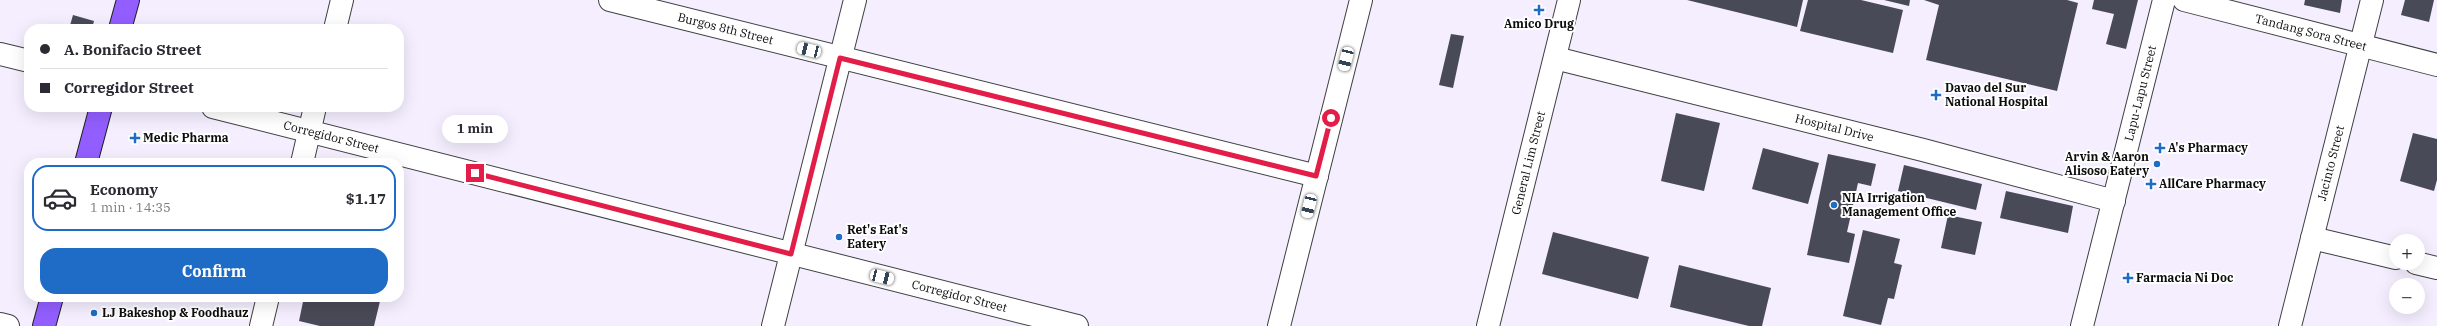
<!DOCTYPE html>
<meta charset="utf-8">
<style>
body{margin:0;font-family:"IBM Plex Serif",serif;background:#f7f7f7;color:#2b2b33;height:100vh;display:flex;flex-direction:column;font-size:15px;white-space:nowrap}
*{box-sizing:border-box;margin:0}
p{font-size:13px;color:#7c7c81}
.icon{flex:none;width:22px;height:22px;fill:none;stroke:currentColor;stroke-width:2;stroke-linecap:round;stroke-linejoin:round}
.map{position:relative;flex:1;overflow:hidden}
.details{position:absolute;left:24px;top:158px;width:380px;height:144px;display:flex;flex-direction:column;background:#fff;border-radius:16px;box-shadow:0 4px 16px #0002}
.details>*{flex:none}
.top-card{position:absolute;left:24px;top:24px;width:380px;height:88px;border-radius:16px;box-shadow:0 4px 16px #0002;display:grid;align-content:center;height:88px;padding:0 16px;background:#fff}
.fabs{position:absolute;left:2389px;top:234px;display:grid;gap:8px}
.fabs a{display:grid;place-items:center;width:36px;height:36px;border-radius:50%;background:#fff;box-shadow:0 4px 16px #0002;font-size:20px}
.end{position:absolute;width:18px;height:18px;margin:-9px;border:5px solid #e11d48;background:#fff;box-shadow:0 0 0 2px #fff}
.from{border-radius:50%}
.bubble{position:absolute;height:28px;border-radius:14px;background:#fff;box-shadow:0 4px 16px #0002;font-size:13px;font-weight:700;line-height:28px;text-align:center}
.car{position:absolute;width:12px;height:24px;margin:-12px -6px;border-radius:5px;box-shadow:0 0 3px 1px #0007;background:linear-gradient(#fff 24%,#345 0 40%,#fff 0 76%,#345 0 86%,#fff 0)}
.top-card b{display:flex;align-items:center;gap:14px;height:38px;font-size:15px}
.top-card b+b{border-top:1px solid #e1e1e2}
.top-card i{width:10px;height:10px;background:#2b2b33}
ul{padding:7px 0 0;list-style:none}
li{display:flex;align-items:center;gap:12px;height:66px;margin:0 8px 6px;padding:0 8px;border:2px solid transparent;border-radius:16px}
li div{flex:1}
li b{display:block;font-size:15px}
li em{font-style:normal;font-weight:700}
li.selected{border-color:#1e6cc5}
li>.icon{width:36px;height:36px;stroke-width:1.5}
.primary-button{display:flex;gap:8px;margin-top:auto;padding:8px 16px}
.primary-button a{flex:1;height:46px;border-radius:16px;background:#1e6cc5;color:#fff;font-size:16px;font-weight:700;line-height:46px;text-align:center}
.map>svg:first-child{display:block}
</style>
<div class="map">
<svg width="2437" height="326" viewBox="0 0 2437 326">
<rect width="100%" height="100%" fill="#f4eeff"/>
<path fill="#494a57" d="M1687,0h116l-6,27z
M1808,0h53l42,10 -10,43 -93,-22z
M1884,0h26l-1,6z
M1924,0h143l11,3 -21,88 -131,-31 13,-55z
M2094,0h44l-12,49 -20,-5 8,-30 -22,-5z
M2305,0h37l-2,13 -36,-8z
M2405,0h29l-5,22 -28,-7z
M73,15l21,6 -2,8h-23z
M1451,34l13,2 -11,52 -14,-3z
M1676,113l44,10 -16,68 -43,-10z
M2413,133l24,6v41l-3,11 -34,-10z
M1763,148l56,15 -11,41 -56,-15z
M1828,154l48,10 -5,22 -13,-3 -11,49 8,2 -6,29 -42,-8z
M1904,165l78,19 -6,26 -78,-19z
M2006,191l67,15 -5,27 -68,-15z
M1948,215l34,7 -7,33 -34,-7z
M1863,230l37,9 -6,24 8,2 -8,34 -6,-1 -7,27 -38,-9z
M1553,232l96,25 -11,42 -96,-25z
M1679,265l92,23 -9,38h-13l-79,-19z
M304,297h77l-7,29h-54l-21,-5z"/>
<g fill="none" stroke-linecap="round" stroke-linejoin="round">
<defs>
<g id="minor">
<path id="s1" d="M610,0l707,176"/>
<path id="s2" d="M2184,0l253,65"/>
<path d="M335,29l7,-29"/>
<path d="M0,54l29,7"/>
<path id="s3" d="M1555,58l368,92 191,51"/>
<path id="s4" d="M213,107l864,219"/>
<path d="M302,163l13,-56"/>
<path d="M2312,238l84,20"/>
<path d="M2416,263l21,5"/>
<path d="M0,324l8,2"/>
<path d="M261,326l7,-29"/>
<path d="M773,326l82,-326"/>
<path d="M1279,326l82,-326"/>
<path id="s5" d="M1488,326l81,-326"/>
<path id="s6" d="M2082,326l82,-326"/>
<path id="s7" d="M2290,326l82,-326"/>
</g>
<path id="major" d="M120,29l8,-29
M86,163l15,-56
M44,326l8,-29"/>
</defs>
<use href="#minor" stroke="#404040" stroke-width="24"/>
<use href="#major" stroke="#1e1e1e" stroke-width="24"/>
<use href="#minor" stroke="#fff" stroke-width="22"/>
<use href="#major" stroke="#935eff" stroke-width="22"/>
</g>
<g fill="none" stroke-linecap="round" stroke-linejoin="round">
<path stroke="#e11d48" stroke-width="5" d="M475,173l316,81 49,-196 476,118 15,-58"/>
</g>
<g fill="#1e6cc5" stroke="#fff" stroke-width="1.5">
<path d="M1537 4h4v4h4v4h-4v4h-4v-4h-4v-4h4z"/>
<path d="M1934 89h4v4h4v4h-4v4h-4v-4h-4v-4h4z"/>
<path d="M133 132h4v4h4v4h-4v4h-4v-4h-4v-4h4z"/>
<path d="M2158 142h4v4h4v4h-4v4h-4v-4h-4v-4h4z"/>
<circle cx="2157" cy="164" r="4"/>
<path d="M2149 178h4v4h4v4h-4v4h-4v-4h-4v-4h4z"/>
<circle cx="1834" cy="205" r="4"/>
<circle cx="839" cy="237" r="4"/>
<path d="M2126 272h4v4h4v4h-4v4h-4v-4h-4v-4h4z"/>
<circle cx="94" cy="313" r="4"/>
</g>
<g text-anchor="middle" stroke-width="4" stroke-linejoin="round" paint-order="stroke">
<g font-size="12" font-weight="bold" fill="#0d0d0d" stroke="#fff" text-anchor="start">
<text x="1539" y="28" text-anchor="middle">Amico Drug</text>
<text x="1945" y="92">Davao del Sur<tspan x="1945" dy="14">National Hospital</tspan></text>
<text x="143" y="142">Medic Pharma</text>
<text x="2168" y="152">A's Pharmacy</text>
<text x="2149" y="161" text-anchor="end">Arvin &amp; Aaron<tspan x="2149" dy="14">Alisoso Eatery</tspan></text>
<text x="2159" y="188">AllCare Pharmacy</text>
<text x="1842" y="202">NIA Irrigation<tspan x="1842" dy="14">Management Office</tspan></text>
<text x="847" y="234">Ret's Eat's<tspan x="847" dy="14">Eatery</tspan></text>
<text x="2136" y="282">Farmacia Ni Doc</text>
<text x="102" y="317">LJ Bakeshop &amp; Foodhauz</text>
</g>
<g font-size="12" fill="#0d0d0d" stroke="#fff">
<text dy="4" stroke="none"><textPath href="#s1" startOffset="119">Burgos 8th Street</textPath></text>
<text dy="4" stroke="none"><textPath href="#s2" startOffset="131">Tandang Sora Street</textPath></text>
<text dy="4" stroke="none"><textPath href="#s6" startOffset="240">Lapu-Lapu Street</textPath></text>
<text dy="4" stroke="none"><textPath href="#s3" startOffset="288">Hospital Drive</textPath></text>
<text dy="4" stroke="none"><textPath href="#s4" startOffset="122">Corregidor Street</textPath></text>
<text dy="4" stroke="none"><textPath href="#s5" startOffset="168">General Lim Street</textPath></text>
<text dy="4" stroke="none"><textPath href="#s7" startOffset="168">Jacinto Street</textPath></text>
<text dy="4" stroke="none"><textPath href="#s4" startOffset="770">Corregidor Street</textPath></text>
</g>
</g>
</svg>
<div class="fabs">
<a>+</a>
<a>−</a>
</div>
<i class="end from" style="left:1331px;top:118px"></i>
<i class="end" style="left:475px;top:173px"></i>
<div class="bubble" style="left:442px;top:115px;width:66px">1 min</div>
<i class="car" style="left:809px;top:50px;rotate:284deg"></i>
<i class="car" style="left:1346px;top:59px;rotate:194deg"></i>
<i class="car" style="left:1309px;top:206px;rotate:194deg"></i>
<i class="car" style="left:882px;top:277px;rotate:104deg"></i>
<div class="top-card">
<b><i class="from"></i>A. Bonifacio Street</b>
<b><i></i>Corregidor Street</b>
</div>
<section class="details">
<ul>
<li class="selected"><svg class="icon" aria-label="car" viewBox="0 0 24 24"><path d="M5 17H2v-5l4-1 3-4h7l3 4 3 1v5h-3M9 17h6M6 11h13"/><circle cx="7" cy="17" r="2"/><circle cx="17" cy="17" r="2"/></svg><div><b>Economy</b><p>1 min · 14:35</p></div><em>$1.17</em></li>
</ul>
<div class="primary-button"><a>Confirm</a></div>
</section>
</div>
